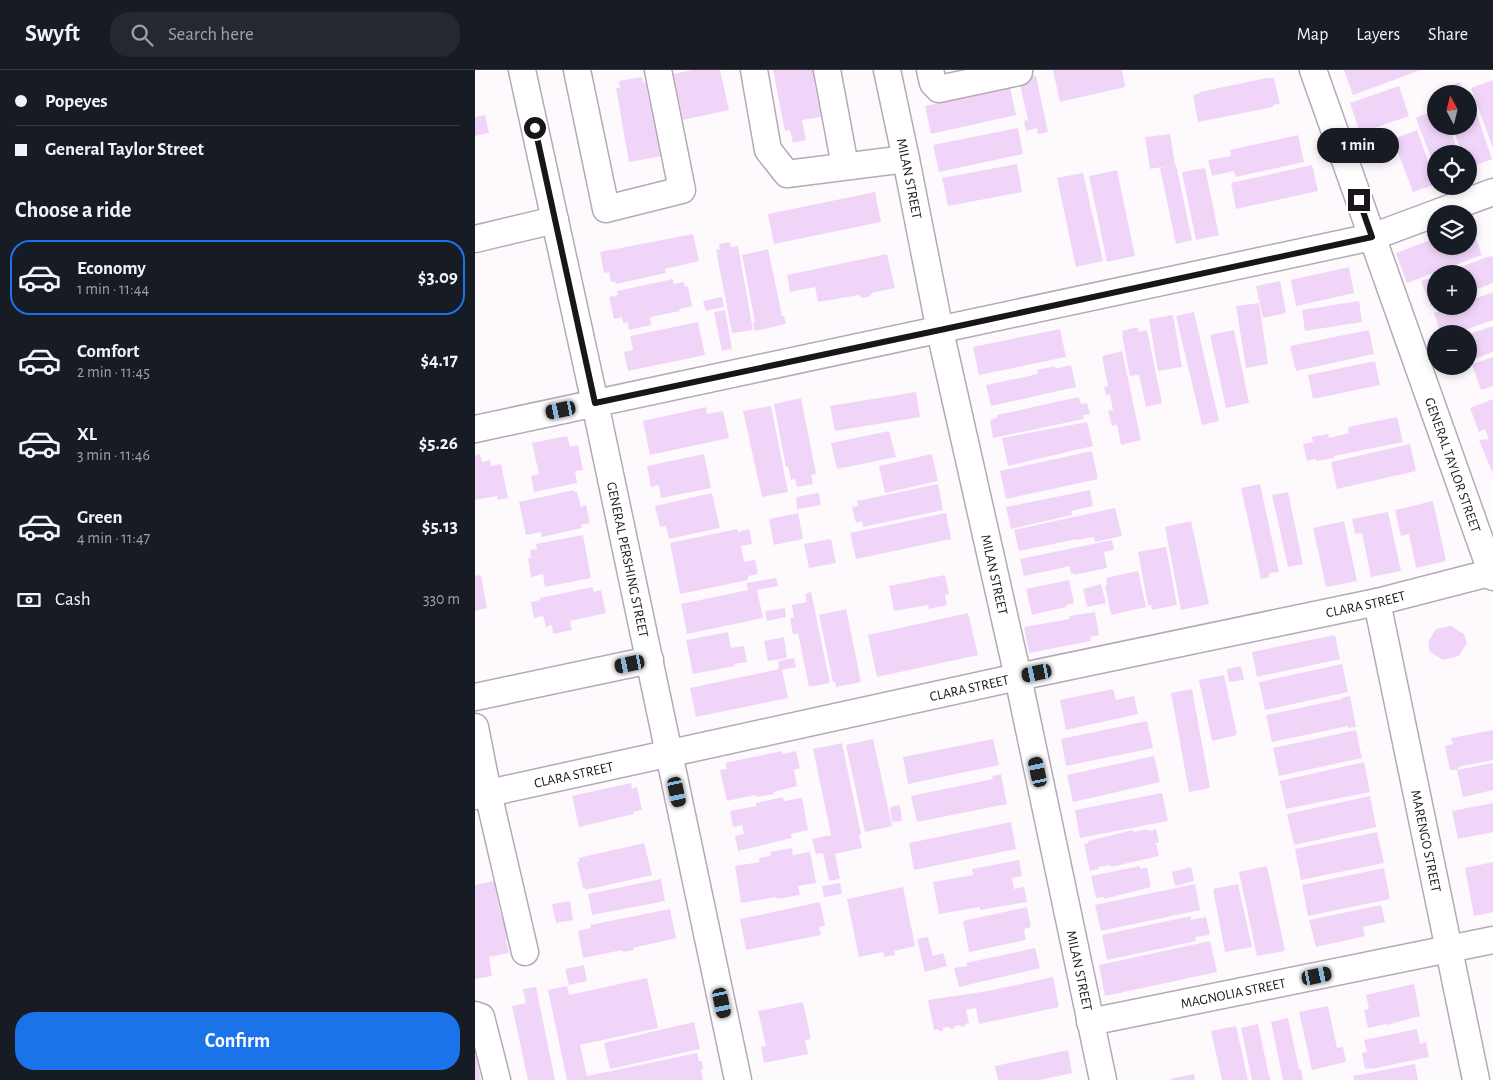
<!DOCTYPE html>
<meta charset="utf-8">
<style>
body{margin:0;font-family:"Alegreya Sans",sans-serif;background:#242831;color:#f1f3f6;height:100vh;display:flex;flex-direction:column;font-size:19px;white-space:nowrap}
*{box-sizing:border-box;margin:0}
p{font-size:16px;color:#9ea1a6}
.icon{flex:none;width:28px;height:28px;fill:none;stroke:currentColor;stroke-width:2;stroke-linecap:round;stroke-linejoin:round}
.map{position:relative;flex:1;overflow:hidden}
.details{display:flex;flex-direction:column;background:#171b24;width:475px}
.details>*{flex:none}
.top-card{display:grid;align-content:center;height:110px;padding:0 15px;background:#171b24}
.needle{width:32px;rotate:353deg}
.fabs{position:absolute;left:952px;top:15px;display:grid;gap:10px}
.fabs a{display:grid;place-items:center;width:50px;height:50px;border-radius:50%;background:#171b24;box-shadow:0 2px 8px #0003;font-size:25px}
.end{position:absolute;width:22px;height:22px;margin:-11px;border:6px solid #1a151b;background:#fff;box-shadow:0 0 0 2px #fff}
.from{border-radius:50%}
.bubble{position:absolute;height:35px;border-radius:18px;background:#171b24;box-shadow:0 2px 8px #0003;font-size:16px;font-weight:600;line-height:35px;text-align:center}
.car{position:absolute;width:15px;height:30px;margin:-15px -8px;border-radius:6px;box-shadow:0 0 4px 1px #0007;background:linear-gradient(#222 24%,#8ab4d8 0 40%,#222 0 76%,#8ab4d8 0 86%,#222 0)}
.top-card b{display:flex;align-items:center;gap:18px;height:48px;font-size:19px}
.top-card b+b{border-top:1px solid #363941}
.top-card i{width:12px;height:12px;background:#f1f3f6}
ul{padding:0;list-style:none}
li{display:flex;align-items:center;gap:15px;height:75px;margin:0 10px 8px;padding:0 5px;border:2px solid transparent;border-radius:20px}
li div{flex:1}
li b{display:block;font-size:19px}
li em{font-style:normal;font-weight:600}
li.current{border-color:#1a73e8}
li>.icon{width:45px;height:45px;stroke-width:1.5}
h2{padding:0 15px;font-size:22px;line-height:60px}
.pay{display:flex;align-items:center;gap:12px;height:55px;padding:0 15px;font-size:19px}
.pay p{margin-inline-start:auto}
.button{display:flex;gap:10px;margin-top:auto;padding:10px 15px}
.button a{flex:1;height:58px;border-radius:20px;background:#1a73e8;color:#fff;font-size:20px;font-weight:600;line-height:58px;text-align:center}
header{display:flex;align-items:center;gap:30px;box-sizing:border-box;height:70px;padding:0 25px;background:#171b24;border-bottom:1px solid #363941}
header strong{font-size:24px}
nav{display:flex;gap:28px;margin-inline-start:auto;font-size:18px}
.search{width:350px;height:45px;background:#242831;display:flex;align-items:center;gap:12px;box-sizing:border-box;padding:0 18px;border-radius:20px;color:#9ea1a6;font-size:19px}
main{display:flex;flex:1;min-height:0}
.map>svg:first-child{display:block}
</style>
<header>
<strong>Swyft</strong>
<div class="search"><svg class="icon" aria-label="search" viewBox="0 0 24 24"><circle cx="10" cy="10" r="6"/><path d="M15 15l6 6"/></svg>Search here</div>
<nav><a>Map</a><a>Layers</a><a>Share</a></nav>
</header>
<main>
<section class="details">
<div class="top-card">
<b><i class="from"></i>Popeyes</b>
<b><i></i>General Taylor Street</b>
</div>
<h2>Choose a ride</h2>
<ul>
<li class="current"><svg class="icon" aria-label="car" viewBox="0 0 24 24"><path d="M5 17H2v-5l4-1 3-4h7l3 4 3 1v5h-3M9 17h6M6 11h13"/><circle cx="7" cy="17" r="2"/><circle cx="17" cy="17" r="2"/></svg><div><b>Economy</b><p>1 min · 11:44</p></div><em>$3.09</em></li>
<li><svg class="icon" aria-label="car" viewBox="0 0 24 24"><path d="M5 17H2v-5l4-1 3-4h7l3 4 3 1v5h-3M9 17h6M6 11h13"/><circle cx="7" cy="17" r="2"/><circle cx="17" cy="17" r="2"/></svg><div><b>Comfort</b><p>2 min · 11:45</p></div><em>$4.17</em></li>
<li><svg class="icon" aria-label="car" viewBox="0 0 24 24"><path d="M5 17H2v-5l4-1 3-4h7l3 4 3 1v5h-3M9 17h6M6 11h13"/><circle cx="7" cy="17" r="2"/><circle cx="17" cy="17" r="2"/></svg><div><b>XL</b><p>3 min · 11:46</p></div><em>$5.26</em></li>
<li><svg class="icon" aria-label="car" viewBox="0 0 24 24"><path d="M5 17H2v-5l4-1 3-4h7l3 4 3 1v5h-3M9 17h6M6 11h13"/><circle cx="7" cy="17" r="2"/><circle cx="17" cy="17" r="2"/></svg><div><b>Green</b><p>4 min · 11:47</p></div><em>$5.13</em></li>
</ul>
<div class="pay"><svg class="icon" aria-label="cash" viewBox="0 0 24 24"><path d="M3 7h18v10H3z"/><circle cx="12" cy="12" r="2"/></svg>Cash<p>330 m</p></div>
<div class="button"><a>Confirm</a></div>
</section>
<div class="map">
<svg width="1018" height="1010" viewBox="0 0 1018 1010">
<rect width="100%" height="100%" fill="#fdf9fd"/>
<path fill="#f1d5f9" d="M217,0h28l9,40 -46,10 -10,-46z
M298,0h41l3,11 -3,1 7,35 -19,3 4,20 -13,3 -3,-13 -5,1z
M578,0h69l3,17 -65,15z
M869,0h77l-68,25z
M561,6l12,56 -10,2 -1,-6 -11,3 -2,-10 4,-1 -9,-40z
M167,7l1,6 3,-1 3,18 6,-1 8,57 -34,6 -13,-74h4l-1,-7z
M792,8h7l6,26 -7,1v2l-75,15 -5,-27 7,-2v-1z
M1018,10v68l-22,-60z
M985,12l3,12h-15l-2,-7z
M924,16l10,30 -49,17 -10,-30z
M535,18l6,27 -85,19 -6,-28z
M994,21l23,68 -23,9v-14h-7l-10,-28h17z
M961,40v16h13l10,28h-23v17l-20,-53z
M10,45l4,18 -14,3v-19z
M543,58l5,26 -84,18 -6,-27z
M942,60l19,54 -23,8 -20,-53z
M695,64l5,31h1l16,75 -16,4 -16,-76 8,-2 -18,3 -5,-32z
M823,65l6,27 -68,15 -2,-6 -22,5 -4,-16 23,-4 -1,-6z
M542,94l5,28 -74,14 -6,-28z
M837,95l6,26 -82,18 -5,-26z
M730,98l14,67 -23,5 -14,-68z
M642,100l18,86 -28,6 -18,-86z
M608,103l20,88 -27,6 -19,-89z
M400,122l6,30 -107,22 -6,-30z
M996,156l11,29 -75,28 -11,-30 40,-15v8h33v-19z
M218,164l6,27 -34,8 1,4 -50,11 -1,-3 -4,1 -2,-10 -5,1 -4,-21z
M255,172l1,5 7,-1 15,84 -21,3 -16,-83 4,-1 -1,-5z
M293,179l14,67h2l2,8 -31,7 -2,-8 2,-1 -13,-67z
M412,184l8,34 -23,5 -3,4 -7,1 -3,-3 -41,7 -3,-15 -25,5 -3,-17z
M1015,186v1l3,-1v27l-24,9v-18h-27z
M874,197l5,26 -58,13 -5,-26z
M961,206v28l-5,2 -10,-25z
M198,209l1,5 10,-2 1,5 3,-1 4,20 -13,3 1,2 -30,6 1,8 -22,5 -1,-8 -5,1 -1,-6 -8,2 -5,-22 9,-2 -1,-4z
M805,211l6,32 -23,5 -7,-32z
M1018,222v28l-40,14h-12l-7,-21 20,-7h15v-5z
M247,227l2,10 -18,4 -3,-10z
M884,231l3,21 -57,9 -3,-21z
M784,233l9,61 -22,4 -10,-62z
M250,240l7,39 -10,2 -8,-39z
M719,242l25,109 -17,4 -26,-109z
M698,245l9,52 -24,4 -9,-52z
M223,252l7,33 -77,16 -4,-19 9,-2 -3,-14z
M1018,256v26l-24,9v-27z
M662,257l2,5 8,-2 15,73 -16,4 -7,-32 -9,1 -8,-41h1l-1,-4z
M585,259l6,28 -87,18 -6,-28z
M759,260l15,73 -23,5 -16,-73z
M894,260l5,24 -78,17 -6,-25z
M647,281l19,89 -20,5 -4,-20 -5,1 -4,-15 5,-1 -3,-16 -4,1 -2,-8 4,-1 -6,-30z
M1018,287v29l-12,4 -9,-26z
M900,291l5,24 -67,14 -5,-24z
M596,295l5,22 -85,19 -5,-21 52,-11 -1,-4 18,-4v3z
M441,322l4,25 -85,14 -5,-25z
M604,327l2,7 6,-1 3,11 -7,1 1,4 -91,19 -3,-18 7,-2v-3z
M326,328l15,76 -5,1 2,9 -16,3 -2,-8 -4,1 -3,-14 -2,1 -12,-63z
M1018,329v75l-14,-34 10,-1 -4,-10 -6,3 -9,-24z
M296,336l17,86 -26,5 -19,-86z
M231,337l1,7 16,-3 6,27 -79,17 -7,-34z
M922,347l6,25 -69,14v2l-18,3v-2l-9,2 -4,-17 10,-2 -1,-5 16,-3 1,4 20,-5 -1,-6z
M612,352l6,24 -85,20 -6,-28z
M414,361l7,26 -59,12 -6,-26z
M92,366l3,11 8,-2 5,25 -8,1 2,12 -43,9 -3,-16 8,-2 -7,-31z
M935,374l6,27 -79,18 -6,-27z
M617,381l6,28 -92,20 -6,-28z
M5,384l2,8 8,-2 1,6 10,-2 7,34 -10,2 -1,-4 -22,4v-44z
M229,384l7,34 -50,10 -2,-13 -8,2 -4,-21z
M457,384l6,27 -53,12 -6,-27z
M463,414l5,26 -80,17 -1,-6 -6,2 -4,-16 6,-1 -1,-5z
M785,414l19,88 -10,1 1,4 -9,2 -20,-91z
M99,420v2h3l4,15 5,-2 4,18 -9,2 1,3 -40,9 -1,-5 -15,3 -7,-33z
M615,420l3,16 -22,5 1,4 -61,14 -5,-22z
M813,422l15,72 -15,3 -16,-72z
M237,423l8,35 -51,11 -3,-13 -6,1 -5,-21z
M344,423l2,12 -24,4 -1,-12z
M958,431l13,60 -30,7 -7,-34 -8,2 -6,-26z
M640,438l7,28 -27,6 -1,-5 -17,3v-1l-58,12 -5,-21z
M913,442l13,59 -30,6 -9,-44 -7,1 -3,-15z
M323,443l5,26 -29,6 -5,-26z
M471,443l5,26 -95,20 -6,-26z
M716,451l18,83 -28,6 -16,-83z
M869,451l13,60 -31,6 -13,-59z
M262,459l1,3 11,-3 3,15 -11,2 3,16 11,-2 3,14 -10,2v4l-68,14 -10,-51z
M108,465l8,43 -46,9 -2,-13 -12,3 -3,-19h3l-1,-8 7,-1 -1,-5z
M356,469l5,24 -27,5 -5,-24z
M637,470l2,10 -10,2 3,16 -33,7v-2l-3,1 -1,-8 -46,10 -4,-17z
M691,477l11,58 -25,5 -1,-5h-3l-10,-53z
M663,501l8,36 -35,8 -6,-30h2l-1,-7z
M6,505l6,33 -12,3v-35z
M470,505l4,19 -4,1 2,10 -18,4 -1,-4 -34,6 -5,-25z
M301,508l2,8 -21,4 6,28 -76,16 -6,-30 67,-14 -2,-7z
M594,510l5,23 -8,2v2l-34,8 -6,-26z
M626,514l5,19 -19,4 -4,-18z
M117,517l2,5 7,-2 5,23 -36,8 2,9 -19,4 -1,-9 -6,2 -3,-11 -9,2 -3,-16 9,-2v-2z
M336,522l19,91 -21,4 -11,-54 -5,1 -3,-16 4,-1 -2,-12 15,-3 -2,-8z
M310,538l1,9 -19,4 -2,-10z
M371,539l15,73 -25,5 -1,-5h-2l-14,-67z
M620,542l4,23 -9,2 1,4 -62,12 -5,-26 46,-8 -1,-3z
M493,543l10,42 -101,22 -9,-42z
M976,556l13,8 3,9 -8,13 -16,4 -13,-8 -2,-10 8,-13z
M253,562l3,16 13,-2 3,16 -13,2 1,2 -42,8 -7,-34z
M860,565l5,24 -83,18 -5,-25z
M309,567l3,21 -19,3 -4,-20z
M319,588l2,9 -14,3 6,28 -92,19 -6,-29 89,-19 -1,-8z
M867,594l6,28 -83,18 -6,-28z
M766,596l3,14 -15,2 -2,-13z
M749,605l13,60 -25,6 -13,-61z
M638,619l3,11 18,-4 4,18 -72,16 -6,-30z
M717,619l18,99 -21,4 -18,-99z
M875,626l6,31 -8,1v-2l-76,16 -6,-27 76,-16 -1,-1z
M672,651l6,27 -87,18 -5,-27z
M881,660l6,28 -83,18 -6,-28z
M1018,660v30l-35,7v3h-8l-5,-24 8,-2 -2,-6z
M398,669l19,87 -27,6 -19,-87z
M518,669l6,26 -91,19 -5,-27z
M367,673l19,91 -2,1 3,13 -27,6 5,25 -11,2 -6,-28 -7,1 -4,-15 19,-4 -18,-86z
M307,681l1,3 13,-3 4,17 -6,2 3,16 -24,6 1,2 -18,3 -1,-2 -28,6 -7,-31 7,-1 -2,-6z
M679,686l6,26 -87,20 -6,-27z
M889,692l6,30 -84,17 -6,-28z
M1018,693v27l-30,7 -6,-27z
M526,704l6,30 -90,18 -6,-26 82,-17 -1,-3z
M156,713l1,6 5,-2 5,23 -9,2 1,2 -55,13 -7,-31z
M687,723l6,28 -88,17 -5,-28z
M895,726l6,31 -82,18 -7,-31z
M308,727l1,4 18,-3 6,32 -17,4 1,4 -54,13 -3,-15 9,-2 -2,-9 -9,2 -3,-16 26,-5v-3z
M1018,733v29l-35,7 -6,-28z
M425,735l2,16 -10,1 -2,-15z
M536,752l5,27 -102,21 -5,-27z
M672,759l1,2 8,-2 3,14h-3l3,13 -48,11 -1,-2 -12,2 1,2 -9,2 -6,-27 4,-1v-2l45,-11v2z
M902,762l7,31 -83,17 -6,-31z
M169,773l8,32 -67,15v-3l-2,1 -6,-26h2v-4z
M317,778l1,7 17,-3 6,31 -18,3 2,9 -23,4 -1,-2 -35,6 -6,-37 25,-4 -1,-4 12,-2 -1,-4z
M544,790l3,16 -10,2 2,11 10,-2 3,15 -47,8v-3l-41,7 -6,-32 40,-7 -1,-6z
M1018,792v50l-19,4 -9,-48z
M665,796v3l7,-2 4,20 -47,12v-2l-8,1 -5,-22z
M792,796l18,85 -28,5 -18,-84z
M716,797l3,14 -19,5 -3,-14z
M909,798l6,31 -82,17 -6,-31z
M186,809l4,22 -73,14 -4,-21z
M19,811l7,35 10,-2 4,24 -9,1 3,14 -20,4 3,19 -17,3v-94z
M365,813l2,11 -18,3 -2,-11z
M720,814l5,26 -99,21 -6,-26z
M763,814l14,63 -27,5 -12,-63z
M428,817l12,59 -21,5 1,4 -11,2 -1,-5 -24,5 -12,-58z
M95,831l3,19 -17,3 -4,-19z
M345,832l5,24 -6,1 2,8 -75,15 -6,-31z
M906,835l4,17 -22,5 2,9 -49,11 -7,-27z
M552,837l4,20 -7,2 2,11 -57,12 -6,-31z
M195,839l6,29 -43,10 1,2 -11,2 -1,-2 -39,8 -5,-27 13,-3 -1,-3z
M716,846v4l15,-3 4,18 -15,2 1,4 -89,19 -5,-25z
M453,867l5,19 10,-3 4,13 -22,6 -8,-33z
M735,871l7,31 -112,24 -6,-31z
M560,878l5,20 -81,19 -5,-19 13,-2 -1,-3z
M109,895l3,16 -18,4 -4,-16z
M578,907l6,30 -80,17 -3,-16 -10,2 3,13 -4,1v2l-4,1 -1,-2 -6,1 1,2 -5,1v-2l-7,1v3h-4l-1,-2 -4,1 -6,-30 60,-9z
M172,908l11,50 -78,17 7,31 110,-23 2,8h3l1,8h-2l2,11h-136l-19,-90 19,-4 2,9z
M939,914l6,32 -33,9 -1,-1 -18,4 -4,-18 5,-1 -3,-14z
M61,917l19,93h-27l-16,-74 14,-3 -3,-14z
M328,932l8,37 -6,1 3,14 -44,9 -3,-16 5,-1 -8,-35z
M853,936l9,42 6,-1 3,15 -34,8 -13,-58z
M813,948l11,51h2l2,11h-20l-12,-58z
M219,952l6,27 -90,20 -6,-26z
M783,954l11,52 2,4h-19l-11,-52z
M761,956l12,54h-26l-11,-49z
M942,959l3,15 6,-2 3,15 -58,12v-1l-6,1 -3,-16 5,-1 -3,-12z
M593,980l4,23 -32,7h-42l-3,-14z
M0,986h1l5,24h-6z
M940,994l3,16h-64l-1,-4z
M719,1004l1,6h-25v-1z"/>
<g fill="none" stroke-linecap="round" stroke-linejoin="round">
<defs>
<g id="minor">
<path id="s1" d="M47,0l73,333 143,677"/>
<path d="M102,0l29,139 76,-19 -24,-120"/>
<path d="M279,0l14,80 19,24 119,-15"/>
<path d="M352,0l18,96"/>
<path id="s2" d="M412,0l19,89 34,172 78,346 85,403"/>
<path d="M455,0l3,13 6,6 80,-17v-2"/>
<path id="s3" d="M838,0l180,507"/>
<path d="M0,169l80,-19"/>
<path d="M0,359l897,-192 121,-45"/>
<path id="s4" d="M902,532l99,478"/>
<path d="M0,627l175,-37"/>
<path d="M0,657l13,66 37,159"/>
<path id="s5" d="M0,726l543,-119 359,-75 116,-30"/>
<path d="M0,945l6,2 16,63"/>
<path id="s6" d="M615,952l403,-82"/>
</g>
</defs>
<use href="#minor" stroke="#b6a8ba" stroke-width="29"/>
<use href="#minor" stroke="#fff" stroke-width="26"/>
</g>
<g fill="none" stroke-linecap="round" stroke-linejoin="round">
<path stroke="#1a151b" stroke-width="6" d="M60,58l60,275 345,-73 432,-93 -13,-37"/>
</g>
<g text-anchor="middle" stroke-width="5" stroke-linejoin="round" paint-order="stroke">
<g font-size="14" fill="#1a151b" stroke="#fdf9fd">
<text dy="5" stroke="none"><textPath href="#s2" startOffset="111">MILAN STREET</textPath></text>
<text dy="5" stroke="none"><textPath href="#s3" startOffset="419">GENERAL TAYLOR STREET</textPath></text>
<text dy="5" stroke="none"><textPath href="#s1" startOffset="501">GENERAL PERSHING STREET</textPath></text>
<text dy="5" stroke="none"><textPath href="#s2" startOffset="516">MILAN STREET</textPath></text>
<text dy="5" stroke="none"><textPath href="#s5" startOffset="911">CLARA STREET</textPath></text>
<text dy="5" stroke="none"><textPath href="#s5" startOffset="506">CLARA STREET</textPath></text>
<text dy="5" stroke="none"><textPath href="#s5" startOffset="101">CLARA STREET</textPath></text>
<text dy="5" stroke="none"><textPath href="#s4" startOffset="244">MARENGO STREET</textPath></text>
<text dy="5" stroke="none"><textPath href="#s2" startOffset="921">MILAN STREET</textPath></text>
<text dy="5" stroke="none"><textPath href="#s6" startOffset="146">MAGNOLIA STREET</textPath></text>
</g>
</g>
</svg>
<div class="fabs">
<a><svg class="needle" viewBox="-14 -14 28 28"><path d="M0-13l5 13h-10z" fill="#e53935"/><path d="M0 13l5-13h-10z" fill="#9ea1a6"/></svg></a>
<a><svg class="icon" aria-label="locate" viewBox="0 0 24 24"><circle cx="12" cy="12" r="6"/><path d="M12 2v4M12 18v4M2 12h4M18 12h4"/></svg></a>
<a><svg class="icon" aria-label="layers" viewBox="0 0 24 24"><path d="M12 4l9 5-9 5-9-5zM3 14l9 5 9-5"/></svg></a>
<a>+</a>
<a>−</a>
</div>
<i class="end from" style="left:60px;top:58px"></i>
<i class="end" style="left:884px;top:130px"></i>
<div class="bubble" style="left:842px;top:58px;width:82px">1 min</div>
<i class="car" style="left:86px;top:340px;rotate:258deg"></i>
<i class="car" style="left:155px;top:594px;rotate:258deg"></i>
<i class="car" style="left:562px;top:603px;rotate:258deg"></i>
<i class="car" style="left:563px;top:702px;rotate:348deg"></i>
<i class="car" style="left:202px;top:722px;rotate:168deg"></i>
<i class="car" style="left:842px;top:906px;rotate:78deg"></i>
<i class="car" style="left:247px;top:933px;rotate:168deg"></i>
</div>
</main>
